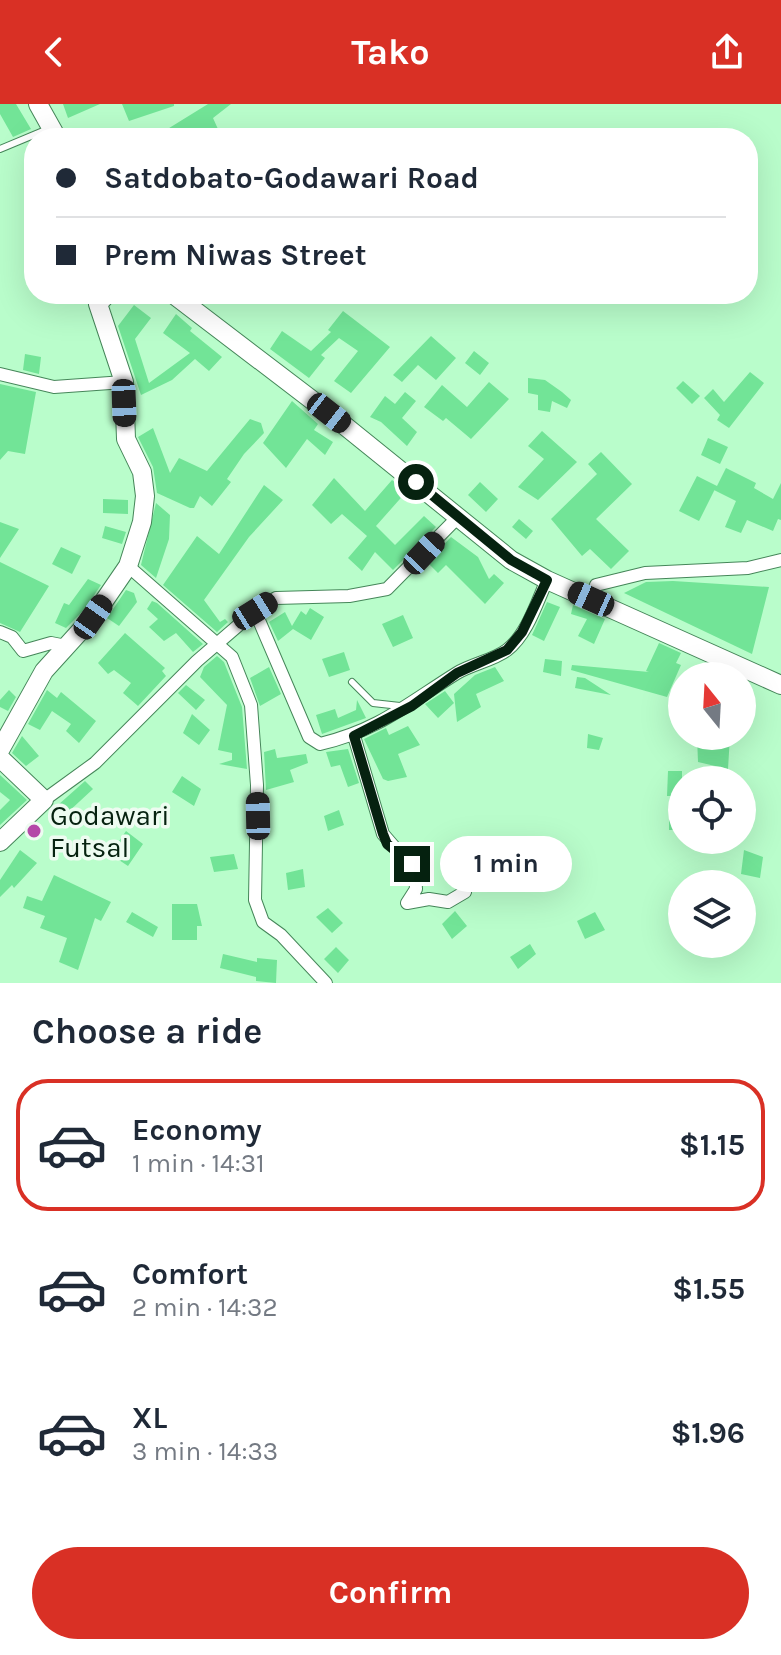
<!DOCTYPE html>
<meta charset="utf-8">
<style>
body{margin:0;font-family:Karla,sans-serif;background:#f6f6f7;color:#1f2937;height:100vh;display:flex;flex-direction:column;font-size:30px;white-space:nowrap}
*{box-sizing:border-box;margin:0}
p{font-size:26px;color:#747a83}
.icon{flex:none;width:44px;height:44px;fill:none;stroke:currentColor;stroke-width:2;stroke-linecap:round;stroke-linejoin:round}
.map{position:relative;height:879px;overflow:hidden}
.sheet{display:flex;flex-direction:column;background:#fff;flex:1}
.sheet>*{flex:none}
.hud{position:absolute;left:24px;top:24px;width:734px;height:176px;border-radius:32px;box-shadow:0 8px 32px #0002;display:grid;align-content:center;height:176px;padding:0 32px;background:#fff}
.needle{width:52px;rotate:342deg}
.buttons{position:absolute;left:668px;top:558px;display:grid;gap:16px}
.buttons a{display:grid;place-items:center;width:88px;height:88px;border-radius:50%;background:#fff;box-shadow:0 8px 32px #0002;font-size:40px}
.end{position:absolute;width:36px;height:36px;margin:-18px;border:10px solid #062210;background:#fff;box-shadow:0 0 0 4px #fff}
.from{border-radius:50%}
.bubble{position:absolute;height:56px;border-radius:28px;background:#fff;box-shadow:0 8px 32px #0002;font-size:26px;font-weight:700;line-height:56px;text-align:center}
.car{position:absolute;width:24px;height:48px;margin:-24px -12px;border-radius:10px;box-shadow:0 0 6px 2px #0007;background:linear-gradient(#222 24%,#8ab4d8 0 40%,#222 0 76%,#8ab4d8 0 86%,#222 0)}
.hud b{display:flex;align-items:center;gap:28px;height:76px;font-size:30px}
.hud b+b{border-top:2px solid #e0e1e3}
.hud i{width:20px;height:20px;background:#1f2937}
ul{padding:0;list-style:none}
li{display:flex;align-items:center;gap:24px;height:132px;margin:0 16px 12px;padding:0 16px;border:4px solid transparent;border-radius:32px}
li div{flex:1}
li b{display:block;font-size:30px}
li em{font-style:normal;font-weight:700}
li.on{border-color:#d93025}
li>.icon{width:72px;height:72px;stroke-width:1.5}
h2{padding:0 32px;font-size:36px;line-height:96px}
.primary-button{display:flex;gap:16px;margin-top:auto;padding:16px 32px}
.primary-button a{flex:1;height:92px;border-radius:48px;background:#d93025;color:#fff;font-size:32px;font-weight:700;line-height:92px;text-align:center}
header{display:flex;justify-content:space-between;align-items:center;height:104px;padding:0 32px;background:#d93025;color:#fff;font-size:36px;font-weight:700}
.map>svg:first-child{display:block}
</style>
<header><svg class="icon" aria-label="back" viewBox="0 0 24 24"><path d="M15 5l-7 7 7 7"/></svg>Tako<svg class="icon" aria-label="share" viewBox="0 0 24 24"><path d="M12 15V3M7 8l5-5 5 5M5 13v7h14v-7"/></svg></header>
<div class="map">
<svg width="781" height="879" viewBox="0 0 781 879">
<rect width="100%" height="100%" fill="#b9fdcb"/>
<path fill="#72e497" d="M0,0h16l15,25 -18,8 -13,-23z
M63,0h37l-32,14z
M122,0h52v2l-45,15z
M208,0h23l-18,14 9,20h-26l-3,-9 -15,9h-25z
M134,201l17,13 -16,21 14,44 41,-30 -27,-20 13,-19 16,14 -2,3 32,26 -13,14 -14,-12 -23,21 -31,15 -23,-69z
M343,207l47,36 -39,46 -17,-12 24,-30 -19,-13 -18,17 4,3 -16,20 -39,-29 12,-18 29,20 20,-19 -3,-2z
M431,232l25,22 -20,22 -18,-15 -16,17 -9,-7z
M474,247l15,12 -9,12 -15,-12z
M25,250l16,3 -2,17 -16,-4z
M750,268l14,11 -35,45 -12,-8 3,-5 -16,-17 9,-9 11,13z
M528,274l17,2 17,12 9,8 -4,8 -15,-7 -2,11 -12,-2v-15l-10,-2z
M683,277l17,15 -8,8 -16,-16z
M489,278l20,17 -38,40 -25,-21 -3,3 -19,-14 18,-22 25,22z
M0,280l36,8 -11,62 -17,-3 -8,9z
M405,288l11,9 -14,17 15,14 -10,14 -26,-24 -11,-5 15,-21 10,8z
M292,297l26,23 -4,6 19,12 -8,13 -18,-16 -21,29 -23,-25z
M250,315l11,4 3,10 -20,21 -17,25 4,3 -19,24 -12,-10 -6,12h-4l-33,-15 -4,-26 -15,-30 15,-9 17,45 9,-15 28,13z
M542,327l35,31 -39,38 -20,-13 26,-28 -16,-13z
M708,334l20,9 -8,17 -19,-9z
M601,348l31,32 -36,35 33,32 -18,18 -21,-20 -8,7 -31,-37 46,-45 -9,-10z
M726,364l30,15 -2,5 19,11 8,-16v37l-3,-1 -5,12 -26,-11 -6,13 -16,-6 11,-26 -22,-11 2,-3 -17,34 -20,-10 18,-35 20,10z
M334,374l31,33 27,-31 15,11 -31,35 19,19 29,-29 12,11 -43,43 -18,-18 -13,19 -14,-13 19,-22 -25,-22 -11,10 -19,-19z
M480,378l18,17 -12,13 -18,-17z
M264,381l19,15 -34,37 -45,63 16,22 5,-3 3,3 -11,10 -54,-47 34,-49 22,18z
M103,395l25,1v14l-25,-1z
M156,399l14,12 -1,24 -13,39 -15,-13z
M519,415l14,12 -7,8 -14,-12z
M0,418l19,7 -19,29z
M105,422l21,6 -4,12 -20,-6z
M451,433l27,20 11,22 5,-5 10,9 -19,21 -39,-39 -8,8 -11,-11z
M61,443l20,9 -9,18 -20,-10z
M0,458l49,24 -29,46 -20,-9z
M88,475l13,6 -17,25 -18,18 -11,-5 9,-20 5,2z
M673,477l96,6 -17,67 -128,-61 22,-11z
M126,486l8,3 3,9 -18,24 -12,-8z
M152,497l5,2 46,41 -10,8 -17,-19 -12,8 -15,-14 9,-8 -11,-10z
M547,498l13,5 -16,34 -12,-6z
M573,501l32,14 -11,25 -16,-8 9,-17 -16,-5z
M310,504l14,9 -13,23 -18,-11 -15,12 -9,-19 16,-10 7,14 9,-15 5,4z
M403,511l10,23 -20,9 -11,-23z
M125,529l40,35 -3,3 4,5 -28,30 -15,-13 8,-10 -17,-13 -6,4 -10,-11z
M659,539l22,10 -5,10 5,2 -14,32 -96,-27 1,-5 77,7 -3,-1z
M344,548l6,18 -21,7 -7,-18z
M217,552l7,6 18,45 5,62 -28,-5 13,-4v-7l-14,-3 9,-45 -27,-28 4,-10z
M545,555l17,2 -1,15 -18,-4z
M269,563l12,27 -21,12 -10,-28z
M495,563l9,14 -28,13 5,13 -24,15 -3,-28 21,-19z
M577,573l8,1 26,17 -36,-7z
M186,581l19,15 -9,10 -18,-17z
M9,586l7,7 -8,14 -8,-4v-7z
M47,586l10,8 4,-6 35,29 -17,22 -13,-12 5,-7 -19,-13 -12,19 -12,-6z
M445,587l9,12 -16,15 -13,-14z
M357,596l9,18 -44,16 -6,-19 19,-6 3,9 18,-8z
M192,610l18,16 -11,15 -16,-12z
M408,622l12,19 -22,9 9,23 -19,4 -5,-2 -19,-40 22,-11 3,7z
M588,630l15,4 -4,12 -12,-2z
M22,632l17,20 -13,10 -14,-13z
M730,632l-2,33 -30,-7 -1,-25z
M275,645l2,9 29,-4 2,9 -18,7 4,12 -28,8 -2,-38z
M348,645l11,34 -11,4 -8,-22 -9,2 -5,-15z
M668,667h14v25h-15z
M0,671l27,25 -27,25v-15l10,-10 -10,-8z
M182,672l19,13 -7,17 -22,-14z
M85,677l8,8 -27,25 -8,-9z
M339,706l5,15 -16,6 -4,-15z
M669,715l13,1v10h-13z
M126,727l17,13 -15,22 -18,-12z
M20,746l17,13 -23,25 -2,-3 -12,12v-17z
M744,746l19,7 -3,21 -19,-4z
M234,750l4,15 -24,3 -4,-15z
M303,765l2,18 -17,3 -2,-17z
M54,771l57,27 -10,19 -6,-3 -17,52 -19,-8 8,-24 -27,-10 5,-12 -22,-8 4,-12 15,5z
M172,800h25l5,22h-5v14h-25z
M328,804l15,15 -11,10 -16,-16z
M455,807l12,15 -15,13 -10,-15z
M132,808l26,15 -5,10 -27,-15z
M595,808l10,18 -20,9 -8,-18z
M530,840l6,10 -18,15 -8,-12z
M336,843l13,13 -11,13 -14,-14z
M223,850l34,8v-4l20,2 -1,23 -20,-2v-4l-36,-9z"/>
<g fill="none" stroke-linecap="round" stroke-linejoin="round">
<defs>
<path id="lane" d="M0,45l48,-20
M352,578l21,21 27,3"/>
<path id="street" d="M0,270l54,13 70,-5
M128,462l104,91 19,48 6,80 -2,115 8,22 18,13 45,48
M591,495l5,-14 49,-12 103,-5 33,-8
M255,507l54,126 11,7c59,-14 87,-40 137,-71 15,-9 37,-13 50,-23 20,-15 30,-48 40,-70
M0,528l12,5 11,14 28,-8 15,3
M354,632l29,98 32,37 1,18 -9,14 22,-4 19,3 17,-10
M44,696l51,-37 102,-102 58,-50 21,-13 73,-2 38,-7 72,-73"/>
<path id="secondary" d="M38,0l19,34
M173,190l156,119 182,147 36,20 234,105
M0,646l44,-79 49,-54 35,-51 14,-44 3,-26 -3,-24 -16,-33 -2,-57 -26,-78 9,-10
M0,654l44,42 -44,42"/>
</defs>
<use href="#lane" stroke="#458659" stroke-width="8"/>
<use href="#street" stroke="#458659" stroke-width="14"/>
<use href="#secondary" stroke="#458659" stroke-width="20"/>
<use href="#lane" stroke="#fff" stroke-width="6"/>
<use href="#street" stroke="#fff" stroke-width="12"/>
<use href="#secondary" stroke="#fff" stroke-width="18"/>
</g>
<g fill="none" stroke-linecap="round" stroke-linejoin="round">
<path stroke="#062210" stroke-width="10" d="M412,760l-25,-20 -4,-10 -29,-98 58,-30 45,-33 50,-23 15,-18 25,-52 -36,-20 -95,-78"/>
</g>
<circle fill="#b448a8" stroke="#eefbf1" stroke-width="3" cx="34" cy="727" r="8"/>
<g text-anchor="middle" stroke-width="7" stroke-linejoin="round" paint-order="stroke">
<g font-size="28" fill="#062210" stroke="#eefbf1" text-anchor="start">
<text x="50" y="721">Godawari<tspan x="50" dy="32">Futsal</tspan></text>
</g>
</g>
</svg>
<div class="buttons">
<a><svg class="needle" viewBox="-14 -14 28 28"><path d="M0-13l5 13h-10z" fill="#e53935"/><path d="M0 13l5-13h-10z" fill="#747a83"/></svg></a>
<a><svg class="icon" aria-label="locate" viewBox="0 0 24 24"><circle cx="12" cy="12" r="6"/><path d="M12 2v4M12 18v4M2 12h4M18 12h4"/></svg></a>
<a><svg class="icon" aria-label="layers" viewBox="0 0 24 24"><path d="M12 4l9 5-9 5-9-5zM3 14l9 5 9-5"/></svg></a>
</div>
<i class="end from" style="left:416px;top:378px"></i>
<i class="end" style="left:412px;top:760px"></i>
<div class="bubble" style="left:440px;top:732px;width:132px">1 min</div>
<i class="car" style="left:124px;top:299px;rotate:178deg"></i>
<i class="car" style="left:329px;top:309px;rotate:128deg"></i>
<i class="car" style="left:424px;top:449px;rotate:43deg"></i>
<i class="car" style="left:591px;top:495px;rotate:294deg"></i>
<i class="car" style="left:255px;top:507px;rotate:58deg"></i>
<i class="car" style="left:93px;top:513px;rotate:35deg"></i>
<i class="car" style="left:258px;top:712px;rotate:359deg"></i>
<div class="hud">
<b><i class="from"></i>Satdobato-Godawari Road</b>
<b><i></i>Prem Niwas Street</b>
</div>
</div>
<section class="sheet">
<h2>Choose a ride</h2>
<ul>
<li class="on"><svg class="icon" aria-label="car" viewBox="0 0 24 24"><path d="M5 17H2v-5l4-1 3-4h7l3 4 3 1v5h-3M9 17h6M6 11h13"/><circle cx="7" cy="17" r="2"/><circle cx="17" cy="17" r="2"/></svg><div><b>Economy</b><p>1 min · 14:31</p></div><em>$1.15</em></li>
<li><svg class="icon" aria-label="car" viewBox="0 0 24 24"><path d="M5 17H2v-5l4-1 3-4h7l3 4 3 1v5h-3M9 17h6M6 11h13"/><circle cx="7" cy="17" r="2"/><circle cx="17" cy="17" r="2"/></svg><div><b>Comfort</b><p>2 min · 14:32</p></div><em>$1.55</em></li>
<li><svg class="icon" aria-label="car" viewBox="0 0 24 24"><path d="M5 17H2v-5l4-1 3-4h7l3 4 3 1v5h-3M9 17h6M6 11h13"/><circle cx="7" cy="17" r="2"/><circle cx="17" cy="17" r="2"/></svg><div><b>XL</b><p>3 min · 14:33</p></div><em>$1.96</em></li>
</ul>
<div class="primary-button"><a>Confirm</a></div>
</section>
